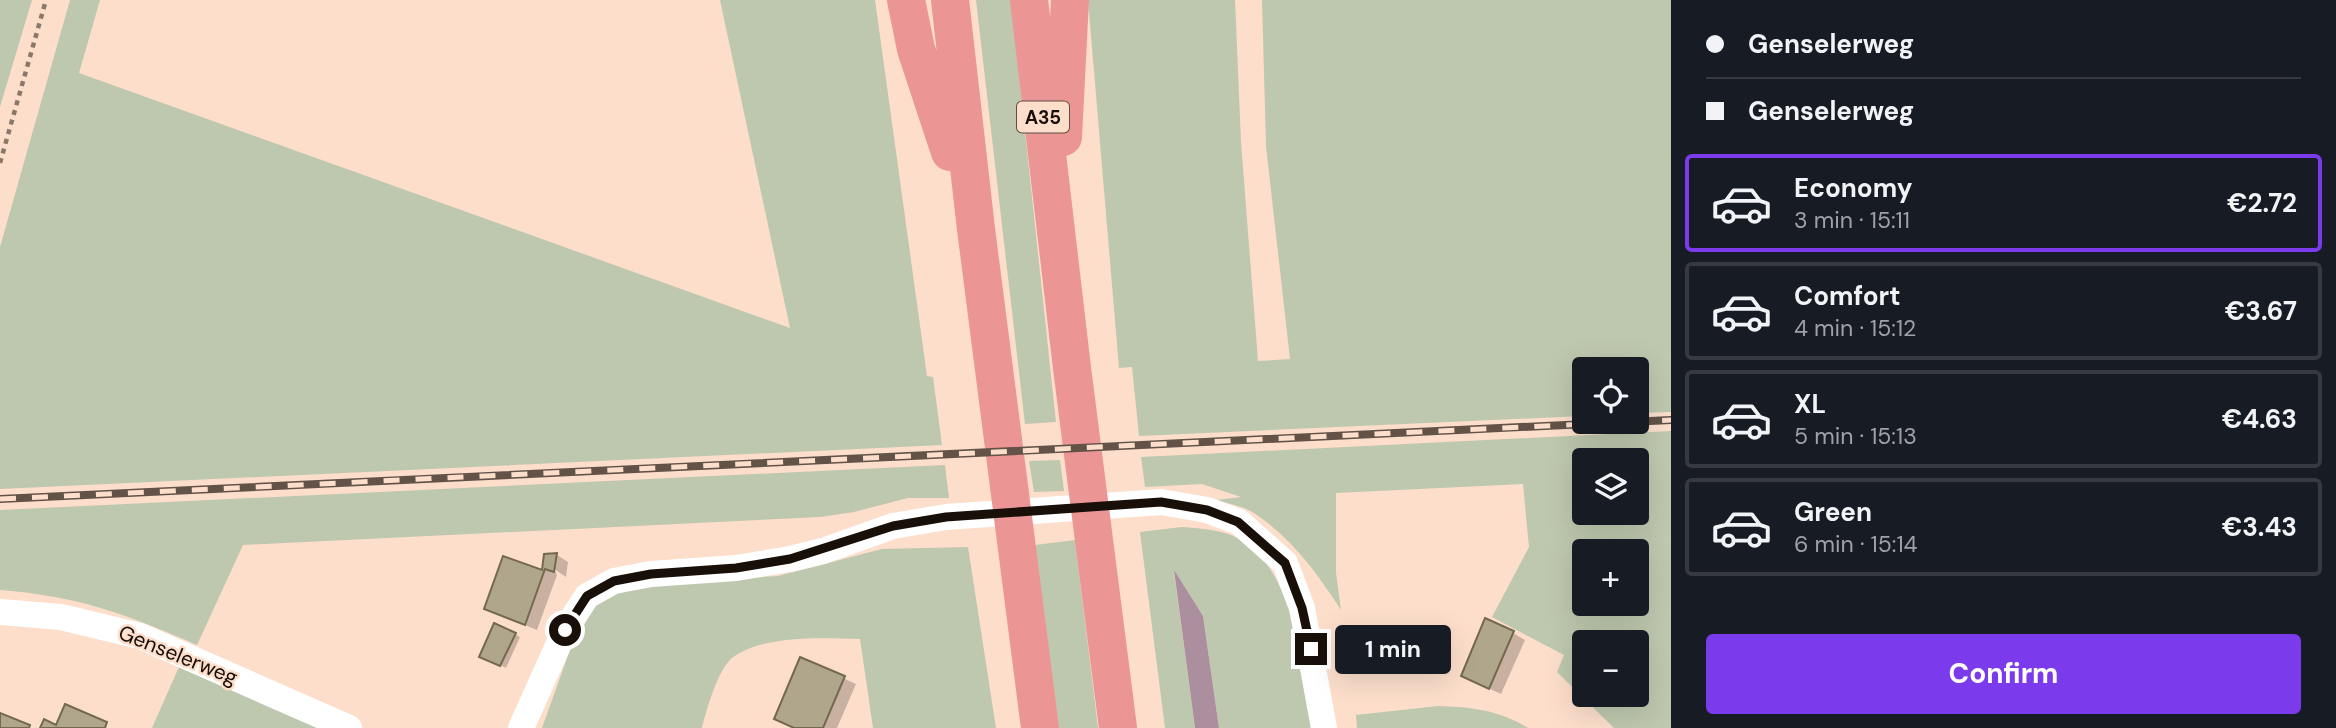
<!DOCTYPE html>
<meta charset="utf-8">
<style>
body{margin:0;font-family:"DM Sans",sans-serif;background:#242831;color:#f1f3f6;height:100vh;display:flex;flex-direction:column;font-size:26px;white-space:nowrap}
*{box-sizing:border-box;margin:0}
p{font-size:23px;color:#9ea1a6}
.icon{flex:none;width:38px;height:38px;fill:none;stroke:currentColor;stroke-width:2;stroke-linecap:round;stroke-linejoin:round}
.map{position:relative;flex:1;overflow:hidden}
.side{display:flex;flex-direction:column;background:#171b24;width:665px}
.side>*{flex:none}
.guide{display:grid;align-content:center;height:154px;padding:0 35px;background:#171b24}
.tools{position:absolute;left:1572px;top:357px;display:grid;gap:14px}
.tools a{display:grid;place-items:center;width:77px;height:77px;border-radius:7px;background:#171b24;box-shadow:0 7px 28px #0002;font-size:35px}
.end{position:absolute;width:32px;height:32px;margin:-16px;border:9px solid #190f09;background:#fff;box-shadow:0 0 0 4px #fff}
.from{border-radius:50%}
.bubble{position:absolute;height:49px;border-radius:7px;background:#171b24;box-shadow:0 7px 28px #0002;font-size:23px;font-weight:700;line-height:49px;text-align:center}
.guide b{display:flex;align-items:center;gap:24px;height:66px;font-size:26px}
.guide b+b{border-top:2px solid #363941}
.guide i{width:18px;height:18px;background:#f1f3f6}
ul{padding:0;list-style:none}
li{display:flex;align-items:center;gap:21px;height:98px;margin:0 14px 10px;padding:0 21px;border:4px solid #363941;border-radius:7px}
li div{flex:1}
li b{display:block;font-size:26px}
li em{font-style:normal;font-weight:700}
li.selected{border-color:#7c3aed}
li>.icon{width:63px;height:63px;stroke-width:1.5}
.button{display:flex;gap:14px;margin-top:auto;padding:14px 35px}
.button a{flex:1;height:80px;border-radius:7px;background:#7c3aed;color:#fff;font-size:28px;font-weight:700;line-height:80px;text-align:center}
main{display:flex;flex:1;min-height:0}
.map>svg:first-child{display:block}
</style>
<main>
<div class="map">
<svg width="1671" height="728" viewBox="0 0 1671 728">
<rect width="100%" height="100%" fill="#fcdecb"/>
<path fill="#bec8ae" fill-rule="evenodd" d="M0,0h32l-32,107z
M70,0h30l-21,73 711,255 -70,-328h155l52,376 6,1 9,68 -942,44v-242z
M976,0h35l45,422 -31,2z
M1088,0h147l6,142 17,219 32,-2 -24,-213 -4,-146h409v412l-35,1v-44h-52v47l-445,20 -7,-69 -13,1z
M1671,431v297h-57l-57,-56 7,-17 -72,-38 37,-70 -6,-63 -187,9v80l5,37c-23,-36 -50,-73 -87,-97 -11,-7 -25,-9 -37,-13l24,-3 -39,-13 -57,3 -4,-30zM1584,460h52v53h-52zM1584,551h52v53h-52zM1584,642h52v53h-52z
M1060,460l4,31 -30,1 -5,-31z
M945,465l4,33h-41l-54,14 -34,5 -577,28 -46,100c-71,-31 -119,-49 -197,-55v-80z
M1182,527c23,2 48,3 67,18 46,37 56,127 65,183h-95l-16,-112 -29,-44 21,156h-30l-25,-196z
M1075,540l23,188h-39l-24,-183z
M968,547l28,181h-123l-13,-89c-38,-1 -95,-5 -128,19 -14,11 -26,53 -30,70h-160l33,-92 24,-35 21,-9 41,-8 117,-8 104,-27z
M179,667l141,61h-168z
M1438,706c33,1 61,4 90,22h-171l-1,-13z"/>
<path fill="#ac8f9e" d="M1174,570l29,46 16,112h-24z"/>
<path fill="#0003" d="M546,555h11l11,7 -2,15 -12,-8 3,6 -20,55 -51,-21 57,-36z
M1513,633l12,7 -24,54 -26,-12z
M515,634l5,3 -14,31 -19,-9z
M801,659l55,25 -19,44h-43l-18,-9z"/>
<path fill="#b0a68b" stroke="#73694e" stroke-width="2" d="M557,553l-3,19 -9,-3 -20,56 -41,-16 19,-53 39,14 2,-16z
M1485,618l29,13 -25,58 -28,-13z
M494,623l22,10 -16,33 -21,-9z
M800,657l45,19 -22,52h-29l-20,-9z
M65,704l42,18 -2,6h-65l4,-9 12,6z
M0,713l30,12 -1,3h-29z"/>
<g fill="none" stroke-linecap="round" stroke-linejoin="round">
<path stroke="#8c786b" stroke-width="4.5" stroke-dasharray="5 5" stroke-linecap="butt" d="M0,163l46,-163"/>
<path stroke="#fff" stroke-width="26" d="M0,612l61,5 79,19 209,92
M521,728l44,-98 22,-34 27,-15 37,-7 85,-6 54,-9 33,-8 70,-25 53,-9 215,-15 46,8 32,12 46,41 17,45 22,120"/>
<path stroke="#ec9595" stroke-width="38" d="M906,0l10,49 34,103
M950,0l26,229 64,499
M1029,0l43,368 46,360
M1063,137l7,-137"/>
<defs>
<path id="rail" d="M0,499l1671,-79"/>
</defs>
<use href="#rail" stroke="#625247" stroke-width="8"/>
<use href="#rail" stroke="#fcdecb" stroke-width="5" stroke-dasharray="16" stroke-linecap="butt"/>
</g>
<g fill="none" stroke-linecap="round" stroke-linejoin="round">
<path stroke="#190f09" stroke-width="9" d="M565,630l22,-34 27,-15 37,-7 85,-6 54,-9 103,-33 53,-9 215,-15 46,8 31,12 47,41 17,45 9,41"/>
</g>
<g text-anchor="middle" stroke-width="5" stroke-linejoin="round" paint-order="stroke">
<rect fill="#fcdecb" stroke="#5d4d43" stroke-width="2" x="1017" y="101.5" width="52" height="31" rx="5"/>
<g font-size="19" font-weight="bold" fill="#190f09">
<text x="1043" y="124">A35</text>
</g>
<g font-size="21" fill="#190f09" stroke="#fcdecb">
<text transform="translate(178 655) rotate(22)" y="7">Genselerweg</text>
</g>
</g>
</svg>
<div class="tools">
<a><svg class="icon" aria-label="locate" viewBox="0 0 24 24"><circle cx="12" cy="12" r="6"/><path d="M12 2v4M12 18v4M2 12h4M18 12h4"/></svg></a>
<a><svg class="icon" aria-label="layers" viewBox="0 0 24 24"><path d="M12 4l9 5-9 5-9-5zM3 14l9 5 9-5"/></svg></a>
<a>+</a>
<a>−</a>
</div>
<i class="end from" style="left:565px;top:630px"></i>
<i class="end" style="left:1311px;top:649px"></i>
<div class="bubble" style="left:1335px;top:625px;width:116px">1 min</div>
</div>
<section class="side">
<div class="guide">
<b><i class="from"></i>Genselerweg</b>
<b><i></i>Genselerweg</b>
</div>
<ul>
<li class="selected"><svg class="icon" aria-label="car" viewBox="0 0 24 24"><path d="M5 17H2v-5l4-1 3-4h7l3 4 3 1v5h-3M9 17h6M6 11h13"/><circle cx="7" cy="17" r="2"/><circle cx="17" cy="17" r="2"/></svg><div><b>Economy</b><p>3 min · 15:11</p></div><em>€2.72</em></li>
<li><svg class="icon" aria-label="car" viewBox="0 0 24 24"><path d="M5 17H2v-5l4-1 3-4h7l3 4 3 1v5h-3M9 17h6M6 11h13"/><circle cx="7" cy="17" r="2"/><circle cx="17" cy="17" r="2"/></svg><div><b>Comfort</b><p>4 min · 15:12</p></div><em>€3.67</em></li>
<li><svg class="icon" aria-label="car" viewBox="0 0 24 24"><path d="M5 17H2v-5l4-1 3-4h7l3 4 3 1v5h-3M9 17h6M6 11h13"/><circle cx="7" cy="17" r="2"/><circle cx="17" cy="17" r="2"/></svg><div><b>XL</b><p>5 min · 15:13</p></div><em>€4.63</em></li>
<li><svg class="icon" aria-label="car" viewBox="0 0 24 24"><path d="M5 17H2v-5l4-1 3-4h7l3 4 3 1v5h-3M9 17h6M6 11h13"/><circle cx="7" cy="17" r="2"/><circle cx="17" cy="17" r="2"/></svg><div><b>Green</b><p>6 min · 15:14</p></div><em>€3.43</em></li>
</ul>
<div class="button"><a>Confirm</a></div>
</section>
</main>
